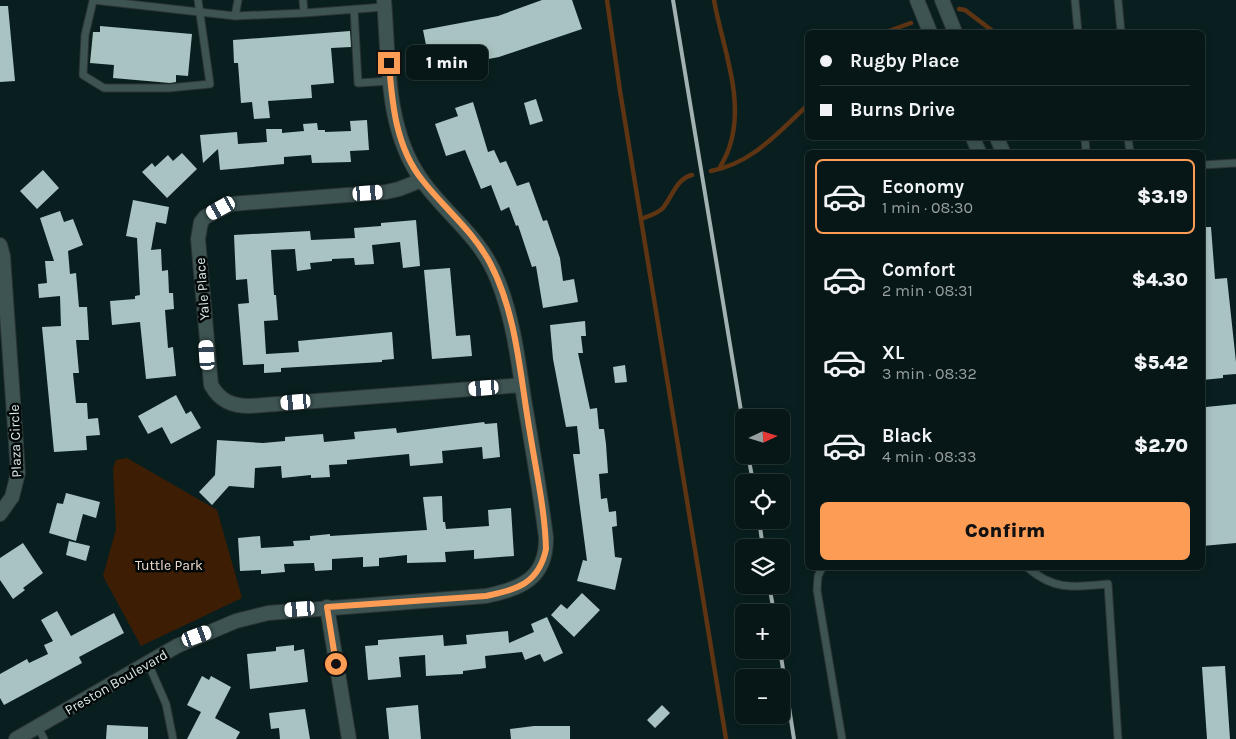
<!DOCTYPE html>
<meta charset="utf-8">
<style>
body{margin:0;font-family:Karla,sans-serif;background:#102020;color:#f1f3f6;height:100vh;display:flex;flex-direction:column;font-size:19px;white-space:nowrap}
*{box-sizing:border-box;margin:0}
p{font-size:16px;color:#989fa1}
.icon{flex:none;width:28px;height:28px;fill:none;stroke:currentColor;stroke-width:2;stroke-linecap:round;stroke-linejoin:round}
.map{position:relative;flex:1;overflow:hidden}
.drawer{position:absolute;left:805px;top:150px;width:400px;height:420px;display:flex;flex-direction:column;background:#071717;border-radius:8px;box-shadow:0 2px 8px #0003,0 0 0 1px #283636}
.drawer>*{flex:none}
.banner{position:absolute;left:805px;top:30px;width:400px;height:110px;border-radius:8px;box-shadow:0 2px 8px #0003,0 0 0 1px #283636;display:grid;align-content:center;height:110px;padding:0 15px;background:#071717}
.needle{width:32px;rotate:86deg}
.tools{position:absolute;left:735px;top:409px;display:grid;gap:10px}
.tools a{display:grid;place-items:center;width:55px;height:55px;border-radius:8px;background:#071717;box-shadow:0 2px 8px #0003,0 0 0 1px #283636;font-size:25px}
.end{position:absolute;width:22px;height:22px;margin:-11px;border:6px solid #fd9c55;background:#111;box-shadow:0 0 0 2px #111}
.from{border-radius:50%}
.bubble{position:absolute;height:35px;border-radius:8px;background:#071717;box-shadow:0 2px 8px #0003,0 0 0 1px #283636;font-size:16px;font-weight:800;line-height:35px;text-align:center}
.car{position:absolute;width:15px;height:30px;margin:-15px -8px;border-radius:6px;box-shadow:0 0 4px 1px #0007;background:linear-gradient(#fff 24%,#345 0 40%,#fff 0 76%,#345 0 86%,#fff 0)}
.banner b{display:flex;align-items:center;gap:18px;height:48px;font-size:19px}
.banner b+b{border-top:1px solid #283636}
.banner i{width:12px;height:12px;background:#f1f3f6}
ul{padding:9px 0 0;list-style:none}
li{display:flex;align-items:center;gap:15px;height:75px;margin:0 10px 8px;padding:0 5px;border:2px solid transparent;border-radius:8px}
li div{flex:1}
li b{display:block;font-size:19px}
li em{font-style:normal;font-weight:800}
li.on{border-color:#fd9c55}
li>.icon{width:45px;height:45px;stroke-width:1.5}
.cta{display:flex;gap:10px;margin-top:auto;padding:10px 15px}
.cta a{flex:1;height:58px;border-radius:8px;background:#fd9c55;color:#111;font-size:20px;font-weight:800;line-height:58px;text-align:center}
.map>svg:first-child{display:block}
</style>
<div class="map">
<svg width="1236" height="739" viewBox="0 0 1236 739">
<rect width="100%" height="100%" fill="#091f1f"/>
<path fill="#3d1d03" d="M127,458l90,52 25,88 -101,48 -38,-70 13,-47 -3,-61 3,-8z"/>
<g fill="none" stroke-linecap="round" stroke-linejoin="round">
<path stroke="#5e3413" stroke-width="4.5" d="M607,0l13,91 106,648
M714,0c8,46 31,98 16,145 -2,8 -7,17 -11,24
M959,9l6,1 29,22
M886,32l25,-9
M711,171c42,-8 66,-38 97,-66
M641,219c8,-3 16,-5 22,-11 9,-11 14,-30 29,-33"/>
</g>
<path fill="#a9c2c2" d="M542,0h30l10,29 -83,28 -68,13 -8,-40 75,-14z
M0,6h8l7,75 -15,1z
M100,26l92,8 -4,42 -12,-1v7l-6,1 -57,-5 1,-13 -24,-2 3,-31h7z
M350,31l1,16 -20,1 3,35 -23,2 1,13 -44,3 2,17 -16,1 -2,-17 -11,1 -3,-40h-4l-1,-23z
M536,99l7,22 -13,4 -6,-22z
M473,102l15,50 6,-2 6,13 6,-2 11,25 12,-4 14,39 4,-1 13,38 3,23 11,-2 4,23 -35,6 -7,-42 -4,1 -14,-42 -2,1 -7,-19 -8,4 -10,-26 -10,4 -16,-39 -19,6 -11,-32 23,-8 -3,-8z
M367,120l2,30 -19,1 1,11 -39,1 -1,-8 -27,2v7l-64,6 -2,-21 -15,14 -3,-28 37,-3 1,12 29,-2 -1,-13h16v4l22,-2 -1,-7 14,-1 1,7h7v2l26,-1 -1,-10z
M182,153l15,16 -30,29 -25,-26 10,-9 3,4 13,-12 5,6z
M43,170l16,18 -22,21 -17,-18z
M133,200l36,7 -3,17 -10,-2 -5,28 10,-1 1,22 6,-1 1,23h4l1,16 -9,1 3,38 5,-1 3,29 -30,3 -6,-57 -28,3 -2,-24 25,-2v-3l5,-1 -3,-57 -11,-2z
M60,211l4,11 9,-3 10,26 -15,6 2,23 6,-1 3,34h8l2,33h-13l3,33h-6l3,30h11l1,16 10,-1 2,17 -14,1 1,14 -33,2 -12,-125 19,-1 -1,-30 -21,2 -1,-14 9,-1 -2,-22h9l-14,-43z
M416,220l4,46 -17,2 -3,-26 -28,3 2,19 -19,1 -1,-7 -22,1v2l-22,2 1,6 -14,2 -2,-22 -24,1 3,45h2l2,25 -14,1 2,33 33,-2 -1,-11 94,-9 2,27 -12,1v2l-101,6v4l-17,1v-9l-21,1 -5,-61 11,-1 -2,-24 -11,1 -2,-45 76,-4 1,9 44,-2 -1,-10 27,-2v-3z
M1202,227h9l4,52 12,-1 9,84v12l-13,1v3l-21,2z
M450,268l6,68 14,-1 2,21 -40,3 -8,-89z
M585,321l1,15h-5l2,17h-5l12,56 7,-1 2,21h5l2,15 2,29 -9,1 2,25 6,-1 2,14 7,-1 1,15 -5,1 3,30 7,1 -7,32 -38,-9 6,-21 4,1 -14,-107h7l-3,-28 -11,1 -13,-68 -3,-34z
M625,365l2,17 -12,1 -2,-16z
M176,395l10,19 5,-3 10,17 -30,16 -9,-17 -14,7 -10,-18z
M1236,404v139l-34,3v-137h4v-2z
M484,422l1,2 12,-1 3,34 -17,2 -1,-12 -40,4 1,12 -33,3 -1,-12 -62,6v4l-18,1 1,12 -19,1v-3l-29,3 -1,-12 -26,2 -1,20 -25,-2 -17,19 -13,-13 16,-17 2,-35 46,3 22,-2v-4l38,-3 1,8 31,-3 -1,-7 42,-4 1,5z
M66,493l34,9 -4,16 -13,-4 -7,27 -27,-8 8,-30 6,1z
M442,496l1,26h2l1,7 43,-3 -1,-16 23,-2 3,48 -40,3v-9l-29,2 1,10 -39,1v-8l-28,3v8l-16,1v-10l-31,2v11l-17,1 -1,-8 -30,1 1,8 -24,2v-4l-21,1 -2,-33 22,-2 1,12 33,-2 -1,-5 17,-1v-4l20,-2v2l97,-6 -4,-33z
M69,541l21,5 -4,15 -20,-6z
M23,543l20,30 -20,15 2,2 -12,9 -13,-19v-22z
M582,593l18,17 -26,27 -23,-22 10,-11 6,5z
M57,611l14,25 43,-23 10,20 -45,24 3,6 -78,42 -4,-7v-24l27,-15 2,4 19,-9 -4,-9 9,-4 -12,-21z
M547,617l16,36 -19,9 -4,-8 -15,6 -3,-8 -37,4 1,12 -23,3v3l-37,2 -1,-21 -26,2 2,20 -33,3 -3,-34 13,-1v-5l65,-5 1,11 23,-2 -1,-9 42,-4 1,12 25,-11 -3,-8z
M294,645v6l10,-2 4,33 -58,7 -3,-35 29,-3v-4z
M1225,666l5,73h-23l-5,-72z
M202,676l7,4 2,-4 20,11 -16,31 25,14 -4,7h-49l14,-27 -14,-7z
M418,705l3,34h-32l-3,-31z
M662,705l8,8 -15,15 -8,-8z
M305,709l5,30h-30l-1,-11 -8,1 -2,-16z
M107,725l41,2v12h-42z
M534,726h36v13h-59l-1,-10z"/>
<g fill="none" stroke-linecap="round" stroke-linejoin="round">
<defs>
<path id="service" d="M93,0l142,16 69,-3
M303,0l1,13 80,-6
M1075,0l3,32
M1118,0l3,32
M93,1l-8,34 -2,40 21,13h65l41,-4 -12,-84
M354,9l4,74 32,-2
M235,16l3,-16
M1085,138l1,14
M1128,138l2,14
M1202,165l34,-2
M822,568l-4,8 -1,14 25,149
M1028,568c27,23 46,19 80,16l10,155
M148,663l18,41 7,35
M38,727l6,12"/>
<path id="minor" d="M917,0l13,32
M942,0l13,32
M973,138l6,14
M997,138l6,14
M422,180l-23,9 -13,3 -155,12 -26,13 -4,5 -3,17 13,146c9,16 21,21 39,21l272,-21
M0,245l3,11 15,217 -6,24 -12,17
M327,607l22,132
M16,739l161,-93 59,-25 32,-8 218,-17c35,-7 61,-18 60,-59 -6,-46 -14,-92 -22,-138 -6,-40 -11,-81 -26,-118 -17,-45 -51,-65 -77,-102 -36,-51 -32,-119 -37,-179"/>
</defs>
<use href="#service" stroke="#2c3535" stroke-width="9"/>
<use href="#minor" stroke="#2c3535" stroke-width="16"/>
<use href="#service" stroke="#3d5453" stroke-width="7"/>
<use href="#minor" stroke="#3d5453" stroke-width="14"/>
<path stroke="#a2b1b1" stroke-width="4" d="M673,0l71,429
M748,455l5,27
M759,520l4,28
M769,585l5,27
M780,650l14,89"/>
</g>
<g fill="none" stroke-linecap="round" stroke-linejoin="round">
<path stroke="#fd9c55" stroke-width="6" d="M336,664l-9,-57 159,-11c31,-6 53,-13 60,-47 -1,-39 -10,-78 -16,-116 -10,-57 -13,-119 -40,-170 -17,-32 -45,-54 -67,-82 -27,-33 -31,-77 -34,-118"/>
</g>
<g text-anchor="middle" stroke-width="5" stroke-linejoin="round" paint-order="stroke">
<g font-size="14" fill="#dbe8e8" stroke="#020707">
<text transform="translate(202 289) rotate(-94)" y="5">Yale Place</text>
<text transform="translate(15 441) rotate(-92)" y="5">Plaza Circle</text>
<text transform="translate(116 682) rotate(-30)" y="5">Preston Boulevard</text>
</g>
<g font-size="14" fill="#f0dacc" stroke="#020707">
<text x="169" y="570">Tuttle Park</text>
</g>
</g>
</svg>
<div class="tools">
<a><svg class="needle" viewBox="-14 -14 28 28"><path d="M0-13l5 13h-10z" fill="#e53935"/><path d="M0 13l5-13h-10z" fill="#989fa1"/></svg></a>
<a><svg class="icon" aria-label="locate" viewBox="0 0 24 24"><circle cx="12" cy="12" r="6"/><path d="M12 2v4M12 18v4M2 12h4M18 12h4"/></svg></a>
<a><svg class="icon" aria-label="layers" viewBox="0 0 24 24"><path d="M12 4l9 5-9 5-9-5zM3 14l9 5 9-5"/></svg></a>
<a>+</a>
<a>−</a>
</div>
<i class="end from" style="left:336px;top:664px"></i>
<i class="end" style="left:389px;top:63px"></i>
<div class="bubble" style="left:406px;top:45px;width:82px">1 min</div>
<i class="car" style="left:368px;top:193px;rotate:86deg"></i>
<i class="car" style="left:221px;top:208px;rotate:241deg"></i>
<i class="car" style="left:207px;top:355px;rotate:356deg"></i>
<i class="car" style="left:484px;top:388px;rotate:265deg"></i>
<i class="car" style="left:296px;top:402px;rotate:265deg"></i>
<i class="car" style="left:300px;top:609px;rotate:266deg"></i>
<i class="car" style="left:197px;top:636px;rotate:70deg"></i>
<div class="banner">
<b><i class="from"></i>Rugby Place</b>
<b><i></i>Burns Drive</b>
</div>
<section class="drawer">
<ul>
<li class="on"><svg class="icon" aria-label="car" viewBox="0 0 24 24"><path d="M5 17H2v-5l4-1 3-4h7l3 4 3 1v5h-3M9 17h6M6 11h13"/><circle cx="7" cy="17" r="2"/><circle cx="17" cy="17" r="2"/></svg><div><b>Economy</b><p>1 min · 08:30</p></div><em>$3.19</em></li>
<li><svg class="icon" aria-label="car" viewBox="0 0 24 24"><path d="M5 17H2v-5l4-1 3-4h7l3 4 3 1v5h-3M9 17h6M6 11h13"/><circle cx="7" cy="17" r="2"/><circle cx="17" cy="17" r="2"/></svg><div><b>Comfort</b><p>2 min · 08:31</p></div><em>$4.30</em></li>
<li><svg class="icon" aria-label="car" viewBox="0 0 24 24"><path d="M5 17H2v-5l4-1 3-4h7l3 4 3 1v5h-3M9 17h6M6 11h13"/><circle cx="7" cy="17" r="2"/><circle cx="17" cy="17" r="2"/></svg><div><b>XL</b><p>3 min · 08:32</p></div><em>$5.42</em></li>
<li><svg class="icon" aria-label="car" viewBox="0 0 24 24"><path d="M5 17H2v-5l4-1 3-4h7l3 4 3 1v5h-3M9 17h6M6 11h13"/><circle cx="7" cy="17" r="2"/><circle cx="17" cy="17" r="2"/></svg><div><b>Black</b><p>4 min · 08:33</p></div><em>$2.70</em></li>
</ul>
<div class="cta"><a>Confirm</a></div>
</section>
</div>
